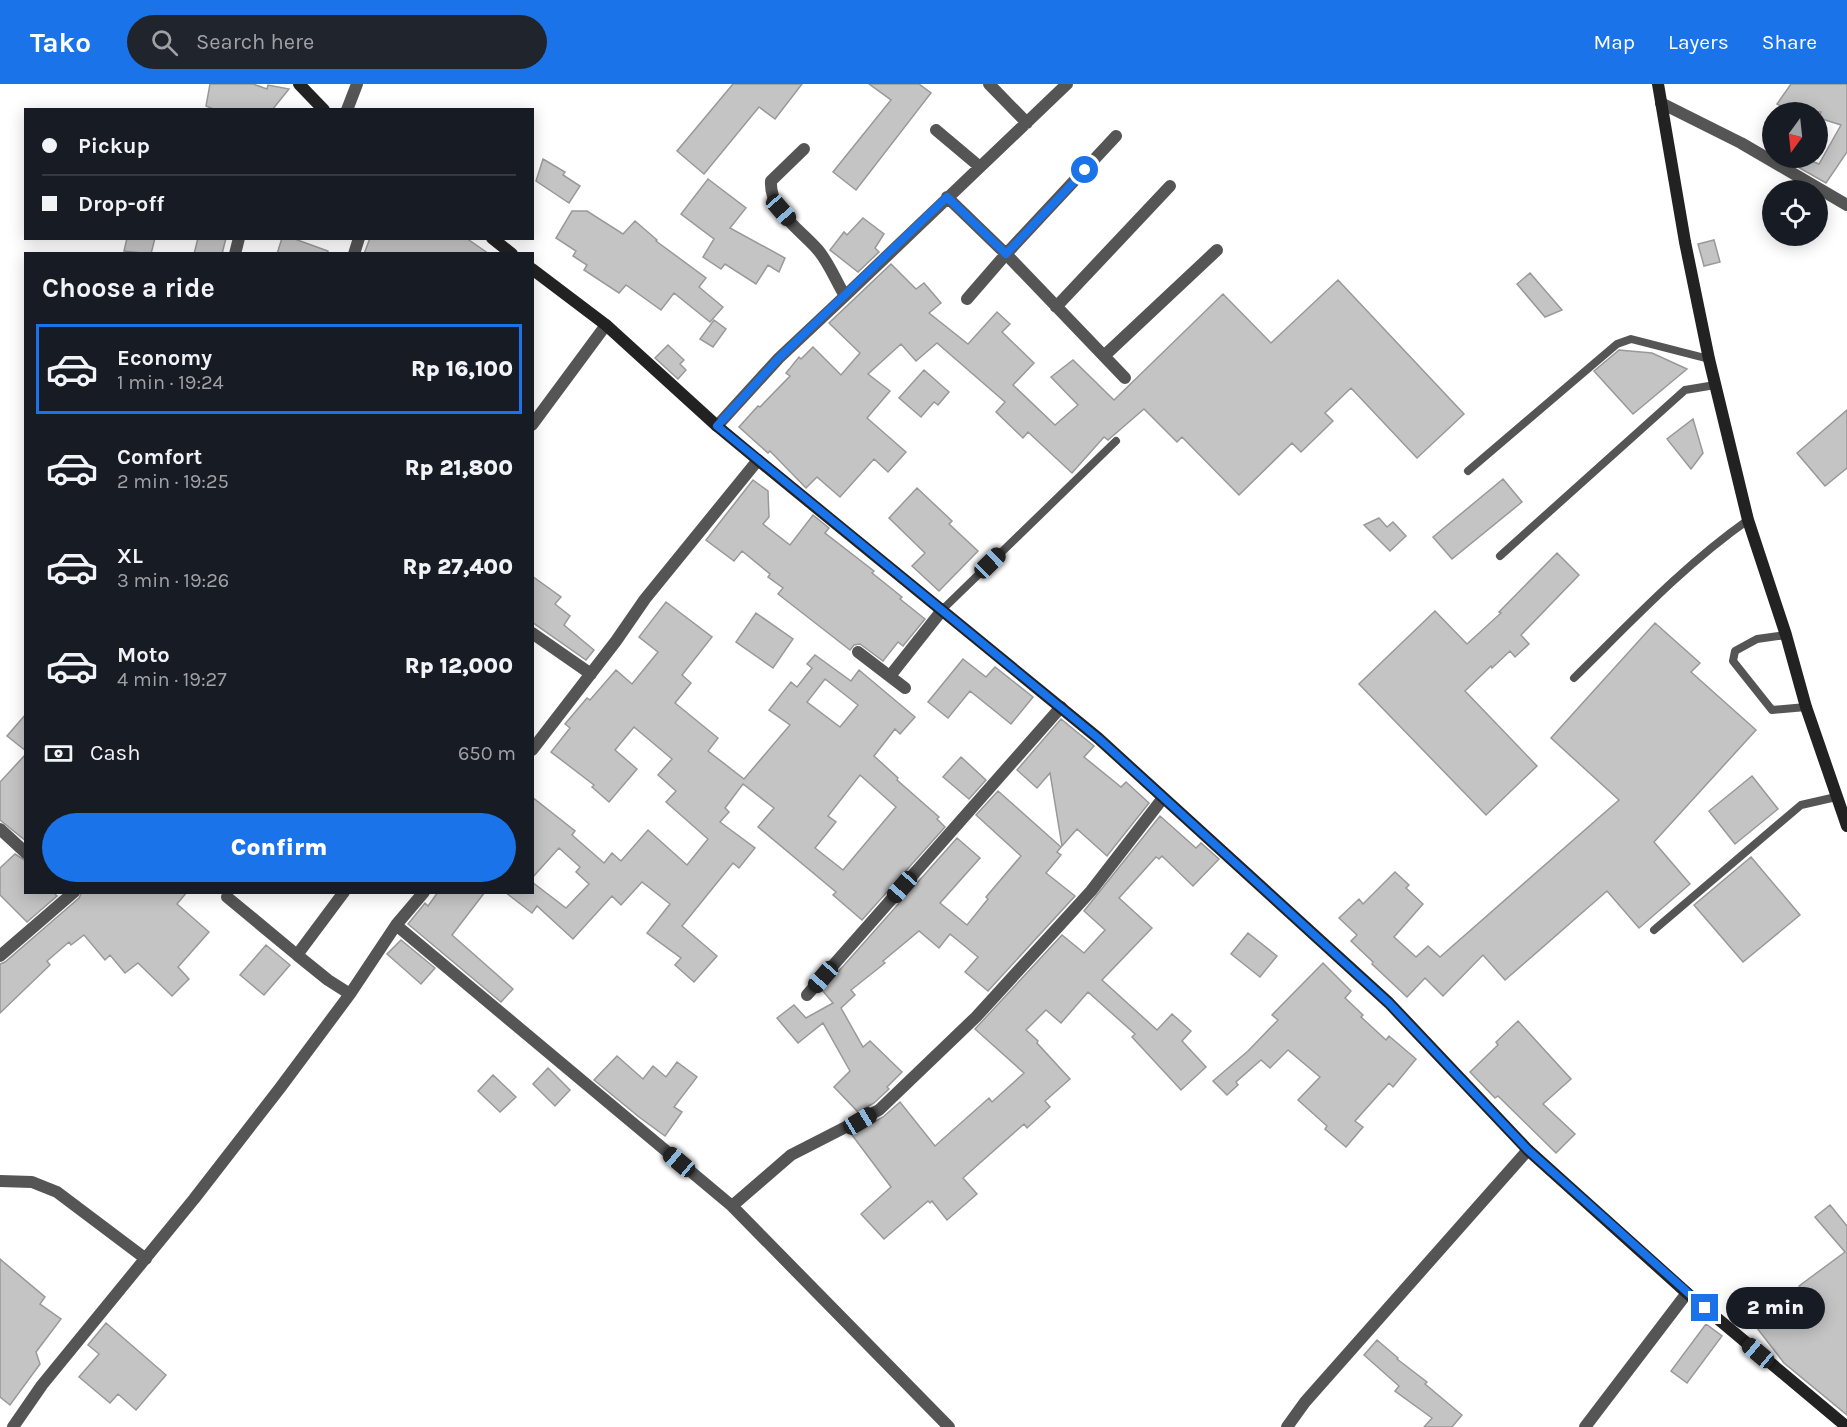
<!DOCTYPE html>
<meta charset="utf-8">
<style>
body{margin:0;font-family:Karla,sans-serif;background:#20242c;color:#f1f3f6;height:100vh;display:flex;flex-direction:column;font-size:22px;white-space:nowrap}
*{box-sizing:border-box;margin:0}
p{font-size:20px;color:#9ea1a6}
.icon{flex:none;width:33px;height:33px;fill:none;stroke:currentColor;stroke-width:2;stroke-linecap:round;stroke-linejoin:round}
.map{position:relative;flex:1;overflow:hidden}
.details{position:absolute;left:24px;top:168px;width:510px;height:642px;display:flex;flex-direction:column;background:#171b24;border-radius:0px;box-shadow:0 3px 15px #0003}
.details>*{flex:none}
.guide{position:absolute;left:24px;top:24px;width:510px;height:132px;border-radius:0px;box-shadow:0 3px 15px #0003;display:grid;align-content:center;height:132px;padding:0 18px;background:#171b24}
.needle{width:39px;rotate:195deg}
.fabs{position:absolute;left:1762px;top:18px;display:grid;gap:12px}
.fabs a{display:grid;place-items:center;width:66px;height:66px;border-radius:50%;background:#171b24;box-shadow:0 3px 15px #0003;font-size:30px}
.end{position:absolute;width:27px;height:27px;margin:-14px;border:8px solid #1a73e8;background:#fff;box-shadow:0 0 0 3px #fff}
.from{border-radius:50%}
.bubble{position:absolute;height:42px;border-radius:21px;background:#171b24;box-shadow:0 3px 15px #0003;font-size:20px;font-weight:800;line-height:42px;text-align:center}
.car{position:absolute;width:18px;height:36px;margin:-18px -9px;border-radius:8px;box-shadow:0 0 4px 2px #0007;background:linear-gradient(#222 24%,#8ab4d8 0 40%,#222 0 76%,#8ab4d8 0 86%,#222 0)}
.guide b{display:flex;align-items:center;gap:21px;height:57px;font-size:22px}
.guide b+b{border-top:2px solid #363941}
.guide i{width:15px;height:15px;background:#f1f3f6}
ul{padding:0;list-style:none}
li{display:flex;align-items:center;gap:18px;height:90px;margin:0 12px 9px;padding:0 6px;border:3px solid transparent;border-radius:0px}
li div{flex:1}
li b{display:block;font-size:22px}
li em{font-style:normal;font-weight:800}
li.selected{border-color:#1a73e8}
li>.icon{width:54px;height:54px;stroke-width:1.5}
h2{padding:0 18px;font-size:27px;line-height:72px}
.pay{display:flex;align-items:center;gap:15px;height:66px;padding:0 18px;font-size:22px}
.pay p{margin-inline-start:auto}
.button{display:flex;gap:12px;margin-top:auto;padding:12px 18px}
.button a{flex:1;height:69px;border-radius:36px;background:#1a73e8;color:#fff;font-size:24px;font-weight:800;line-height:69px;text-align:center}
header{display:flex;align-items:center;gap:36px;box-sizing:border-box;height:84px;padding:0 30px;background:#1a73e8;color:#fff}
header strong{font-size:28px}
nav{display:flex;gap:33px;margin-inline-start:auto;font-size:21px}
.search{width:420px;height:54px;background:#20242c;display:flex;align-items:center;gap:15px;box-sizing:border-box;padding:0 21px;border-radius:33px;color:#9ea1a6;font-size:22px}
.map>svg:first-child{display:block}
</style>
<header>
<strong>Tako</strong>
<div class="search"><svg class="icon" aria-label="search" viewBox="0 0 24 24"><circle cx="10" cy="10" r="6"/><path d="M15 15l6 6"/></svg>Search here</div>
<nav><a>Map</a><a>Layers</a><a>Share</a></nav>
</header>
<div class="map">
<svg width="1847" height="1343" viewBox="0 0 1847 1343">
<rect width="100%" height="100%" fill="#fff"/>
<path fill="#c4c4c4" stroke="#999" stroke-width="1.5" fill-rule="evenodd" d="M210,0h43l14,5 1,-4 21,4 -17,21h-56l-10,-4z
M733,0h69l-27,35 -16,-12 -55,67 -27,-23z
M869,0h50l12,9 -75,97 -23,-18 58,-72z
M1791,0h56v68l-21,31 -44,-25h22l15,6 22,-39 -22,-7 2,-6h-29l-15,-8z
M543,75l22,13 -2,3 17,11 -11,17 -33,-22z
M708,95l38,29 -16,20 55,30 -6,14 -11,-7 -12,19 -31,-20 -4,5 -18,-12 11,-18 -33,-25z
M572,127h15l36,23 12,-13 22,19 -1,1 50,37 -7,9 24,20 -13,15 -36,-29 -13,17 -35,-25 -7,8 -35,-23 3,-5 -14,-9 3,-5 -20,-13z
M863,134l21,16 -9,14 4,4 -21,20 -28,-22 14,-18 3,3z
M127,154h28l-4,16 -27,-3z
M198,154h28l-4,16h-28z
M282,154h10l36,13v3h-51z
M370,154h96l23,16h-125z
M1714,156l6,22 -16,4 -6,-22z
M891,180l25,25 8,-6 17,20 -12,10 39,31 29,-32 13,12 -8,8 32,31 -21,22 42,40 23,-20 -27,-28 22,-17 41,40 109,-106 48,49 67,-63 126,134 -47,44 -66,-70 -26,25 8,8 -32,31 -9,-9 -53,52 -57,-58 -5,5 -33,-33 -36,31 -4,-3 -32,36 -44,-41 -5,6 -27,-26 9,-10 -68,-59 -21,18 -15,-17 -33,30 22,17 -23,27 39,34 -18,20 -14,-13 -34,38 -23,-20 -11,11 -36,-37 -2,2 -29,-26 19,-21 2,1 30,-31 -4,-3 13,-16 2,2 12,-12 28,28 19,-22 -31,-30z
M1530,189l32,37 -17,7 -28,-33z
M714,236l12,9 -13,18 -13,-8z
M668,261l16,15 -4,4 6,6 -8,9 -23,-21z
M1619,266l33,3 35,16 -54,45 -39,-43z
M924,286l25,22 -11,13 -4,-3 -13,15 -22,-19z
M1847,326v58l-22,18 -28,-33z
M1693,335l10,34 -12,16 -24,-30z
M1503,395l19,23 -70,57 -19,-22z
M753,396l15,11 1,26 -6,7 27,21 23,-30 16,13 -4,5 49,38 -2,2 30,24 -2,2 25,20 -22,27 -5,-4 -15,19 -23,-17 -6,1 -4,5 -72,-56 5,-6 -15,-11 2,-3 -28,-23 -8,10 -28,-21z
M917,404l35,33 -3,3 29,27 -39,40 -27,-25 13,-13 -36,-35z
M1379,434l8,9 6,-5 13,14 -16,15 -26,-26z
M1557,469l22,22 -58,60 8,9 -14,13 -5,-6 -18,17 -1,-2 -26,25 72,75 -51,49 -127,-131 76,-73 32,33 34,-31 -2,-1z
M532,492l29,21 -6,7 15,12 -6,9 30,25 -8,10 -54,-38z
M666,518l46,35 -30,38 9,8 -16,20 43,35 -10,13 36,28 46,-54 -21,-15 22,-28 6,5 15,-19 -5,-4 8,-9 36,26 8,-11 56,47 -15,17 -5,-5 -21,27 24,22 -1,2 42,37 -2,2 8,8 -83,93 -29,-25 3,-3 -78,-65 16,-19 -31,-24 -18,24 4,4 -9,10 35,26 -16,20 -6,-5 -51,63 35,30 -23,26 -19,-17 6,-7 -34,-25 23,-29 -28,-22 -21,23 -9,-9 -39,43 -36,-33 -5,7 -27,-21h27v-10l34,26 23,-24 -13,-12 4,-5 -21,-19 -27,30v-81l43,34 -3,4 32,28 8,-10 9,8 27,-31 39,35 21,-26 -42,-37 10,-11 -18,-16 14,-16 -38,-32 -19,23 22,19 -28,33 -17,-15 2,-2 -43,-33 19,-24 -5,-4 22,-26 3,2 26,-30 16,14 26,-32 -19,-15zM825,595l33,26 -18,22 -33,-25zM860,691l36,32 -53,63 -28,-22 21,-26 -8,-6z
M756,529l37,26 -20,29 -37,-26z
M1655,539l45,40 -9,9 65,58 -102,112 36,42 -51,44 -32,-37 -102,89 -22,-25 -40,41 -18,-18 -18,19 -35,-33 1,-2 -22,-21 6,-6 -18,-17 20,-19 4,5 32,-32 14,13 -3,3 17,16 -29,33 22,20 12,-11 12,11 179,-157 -68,-62z
M963,575l23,18 9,-10 38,30 -22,27 -41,-33 -22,27 -20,-16z
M26,630v37l-19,-15z
M1061,635l33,27 -10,11 37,30 5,-5 23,21 -42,53 -30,-27 -15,17 -12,-73 -13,15 -20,-18z
M26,670v87l-26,-21v-38z
M961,673l25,23 -17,19 -26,-22z
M1752,692l26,33 -43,35 -26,-33z
M998,707l63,56 -4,5 4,3 -15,18 29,23 -87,95 -23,-19 13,-15 -28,-23 -11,14 -20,-17 -36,30 2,2 -34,27 4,5 -14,13 22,39 7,-6 32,31 -15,15 2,2 -15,14 -16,9 -24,-25 16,-16 -27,-48 -25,20 -21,-25 17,-13 12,13 27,-15 -11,-13 135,-152 23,20 -40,45 27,22 21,-26 -2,-2 35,-41 -45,-41z
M1160,732l36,32 5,-5 18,16 -26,27 -31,-30 -3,3 -3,-2 -37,41 33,30 -50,52 55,50 15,-16 19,17 -9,10 24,26 -25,23 -49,-53 3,-3 -47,-42 -27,31 -15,-13 -20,20 12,11 -1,2 33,36 -25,22 5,6 -23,21 -3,-4 -61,54 14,16 -30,26 -15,-19 -2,2 -2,-2 -44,38 -23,-25 30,-27 -39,-52 31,-18 17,-15 35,44 54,-48 3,4 32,-29 -49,-44 87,-94 22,18 21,-23 -21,-19z
M15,770l11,7v31h27l4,4 -30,26 -27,-27v-27z
M1751,773l49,58 -57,47 -49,-57z
M82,808h105l-10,12 32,28 -31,35 11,12 -17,17 -34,-33 -13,10 -15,-18 -5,5 -21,-25 -13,10 -2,-3 -22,19 3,4 -50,48v-49l5,-2 74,-64z
M438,808h47l-33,43 61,54 -12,13 -93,-78 17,-21 3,3z
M1248,849l29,23 -17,21 -29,-23z
M401,856l34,28 -14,16 -34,-30z
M266,861l24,20 -26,30 -24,-20z
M1323,879l28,28 -6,7 18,17 -2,2 25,23 3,-4 27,23 -23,28 -4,-4 -34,38 8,6 -17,20 -21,-18 2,-3 -29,-26 22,-23 -32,-27 -18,18 -9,-8 -25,22 2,3 -11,10 -14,-14 35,-30 30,-31 -6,-5z
M1518,937l53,58 -28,25 32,30 -19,19 -58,-57 -3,2 -25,-26 28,-27 -2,-3z
M617,972l26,23 10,-13 13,11 11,-15 20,15 -23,30 8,5 -17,24 -26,-19 -45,-37z
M548,984l22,22 -15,16 -22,-22z
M493,991l23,22 -16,15 -22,-21z
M1830,1121l17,21v189l-63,-52 -31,-40 48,-35 -2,-2 46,-34 -30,-35z
M0,1175l45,38 -5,7 21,15 -25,33 4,12 -30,41 -10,-8z
M106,1239l60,52 -30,35 -18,-16 -8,9 -31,-26 20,-23 -11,-9z
M1706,1240l16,12 -35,47 -16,-12z
M1377,1256l21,18 -1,1 30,23 -2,2 37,31 -10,12h-28l8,-9 -37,-27 4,-5 -35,-31z"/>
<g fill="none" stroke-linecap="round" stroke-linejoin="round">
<path stroke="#555" stroke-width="8" d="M1468,387l149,-127 14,-5 78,20
M1500,472l185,-166 30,-5
M943,525l173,-168
M1786,551l-29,4 -22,12 -2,10 39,49 34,-3
M1574,594c56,-55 110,-113 174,-158
M1654,846l147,-125 35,-8"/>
<path stroke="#555" stroke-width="12" d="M989,0l38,39
M1661,19l80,40 106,62
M347,26l10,-26
M936,46l44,37
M947,113l59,57 119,124
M235,170l4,-16
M354,170l5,-16
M845,212l222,-212
M967,215l39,-45 110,-118
M1056,223l114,-121
M1104,272l113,-106
M532,341l74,-100
M717,342l62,-68 66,-62c-9,-15 -16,-33 -27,-46 -17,-20 -49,-39 -47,-69l33,-32
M532,549l59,41
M858,568l47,36
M890,592l53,-67
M532,666l84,-109 29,-42 113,-139
M0,745l26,24
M344,808l-47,63 31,25 22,14
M227,813l70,58
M396,841l336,281 217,221
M0,872l74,-64
M807,911l254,-288
M0,1097l32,1 25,10 89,67
M732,1122l59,-51 88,-45 97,-93 115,-126 72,-93
M13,1343l29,-42 152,-186 86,-111 70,-94 46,-69 28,-33
M1287,1343l18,-25 223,-252
M1585,1343l102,-134"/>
<path stroke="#222" stroke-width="12" d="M299,0l25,26
M1658,0l27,158 24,117 39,161 38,115 20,72 41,119
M492,154l20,16
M532,185l74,56 111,101 41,34 340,278 291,265 139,147 159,143 160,134"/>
</g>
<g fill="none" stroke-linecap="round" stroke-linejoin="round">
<path stroke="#1a73e8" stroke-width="8" d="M1085,86l-79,84 -59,-57 -168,161 -62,68 381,312 291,265 139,147 177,158"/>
</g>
</svg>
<div class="fabs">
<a><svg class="needle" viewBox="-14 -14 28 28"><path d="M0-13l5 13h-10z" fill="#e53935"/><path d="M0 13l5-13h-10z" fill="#9ea1a6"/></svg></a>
<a><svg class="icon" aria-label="locate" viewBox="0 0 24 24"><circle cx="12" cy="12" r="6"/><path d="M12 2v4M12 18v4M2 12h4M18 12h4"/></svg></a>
</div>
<i class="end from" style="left:1085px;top:86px"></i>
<i class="end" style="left:1705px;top:1224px"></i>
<div class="bubble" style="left:1726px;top:1203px;width:99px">2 min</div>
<i class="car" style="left:781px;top:126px;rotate:139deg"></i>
<i class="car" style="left:990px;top:479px;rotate:46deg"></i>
<i class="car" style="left:902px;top:803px;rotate:221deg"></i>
<i class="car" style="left:823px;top:893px;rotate:221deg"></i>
<i class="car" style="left:860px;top:1037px;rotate:59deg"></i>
<i class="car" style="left:679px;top:1078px;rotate:310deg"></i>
<i class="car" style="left:1758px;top:1269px;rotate:310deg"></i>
<div class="guide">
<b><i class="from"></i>Pickup</b>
<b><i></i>Drop-off</b>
</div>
<section class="details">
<h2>Choose a ride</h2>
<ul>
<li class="selected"><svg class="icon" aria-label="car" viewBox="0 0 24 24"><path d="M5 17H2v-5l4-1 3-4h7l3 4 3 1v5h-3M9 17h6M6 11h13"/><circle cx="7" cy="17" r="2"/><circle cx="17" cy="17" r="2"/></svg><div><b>Economy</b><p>1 min · 19:24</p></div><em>Rp 16,100</em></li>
<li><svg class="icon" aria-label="car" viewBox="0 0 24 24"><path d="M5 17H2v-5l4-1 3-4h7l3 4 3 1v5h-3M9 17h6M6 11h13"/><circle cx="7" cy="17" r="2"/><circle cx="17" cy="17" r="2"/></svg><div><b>Comfort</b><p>2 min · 19:25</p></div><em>Rp 21,800</em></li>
<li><svg class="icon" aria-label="car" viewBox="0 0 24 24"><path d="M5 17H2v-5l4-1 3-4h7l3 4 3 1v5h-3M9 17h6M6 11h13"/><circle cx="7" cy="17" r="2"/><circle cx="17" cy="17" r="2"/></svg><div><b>XL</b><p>3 min · 19:26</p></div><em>Rp 27,400</em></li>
<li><svg class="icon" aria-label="car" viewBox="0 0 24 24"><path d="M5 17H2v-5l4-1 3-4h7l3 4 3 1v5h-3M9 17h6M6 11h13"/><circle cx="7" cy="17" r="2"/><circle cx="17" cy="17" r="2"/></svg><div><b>Moto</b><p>4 min · 19:27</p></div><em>Rp 12,000</em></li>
</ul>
<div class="pay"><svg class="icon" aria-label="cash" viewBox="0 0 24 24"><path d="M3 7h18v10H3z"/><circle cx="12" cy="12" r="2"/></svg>Cash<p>650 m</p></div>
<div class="button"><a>Confirm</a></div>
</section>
</div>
